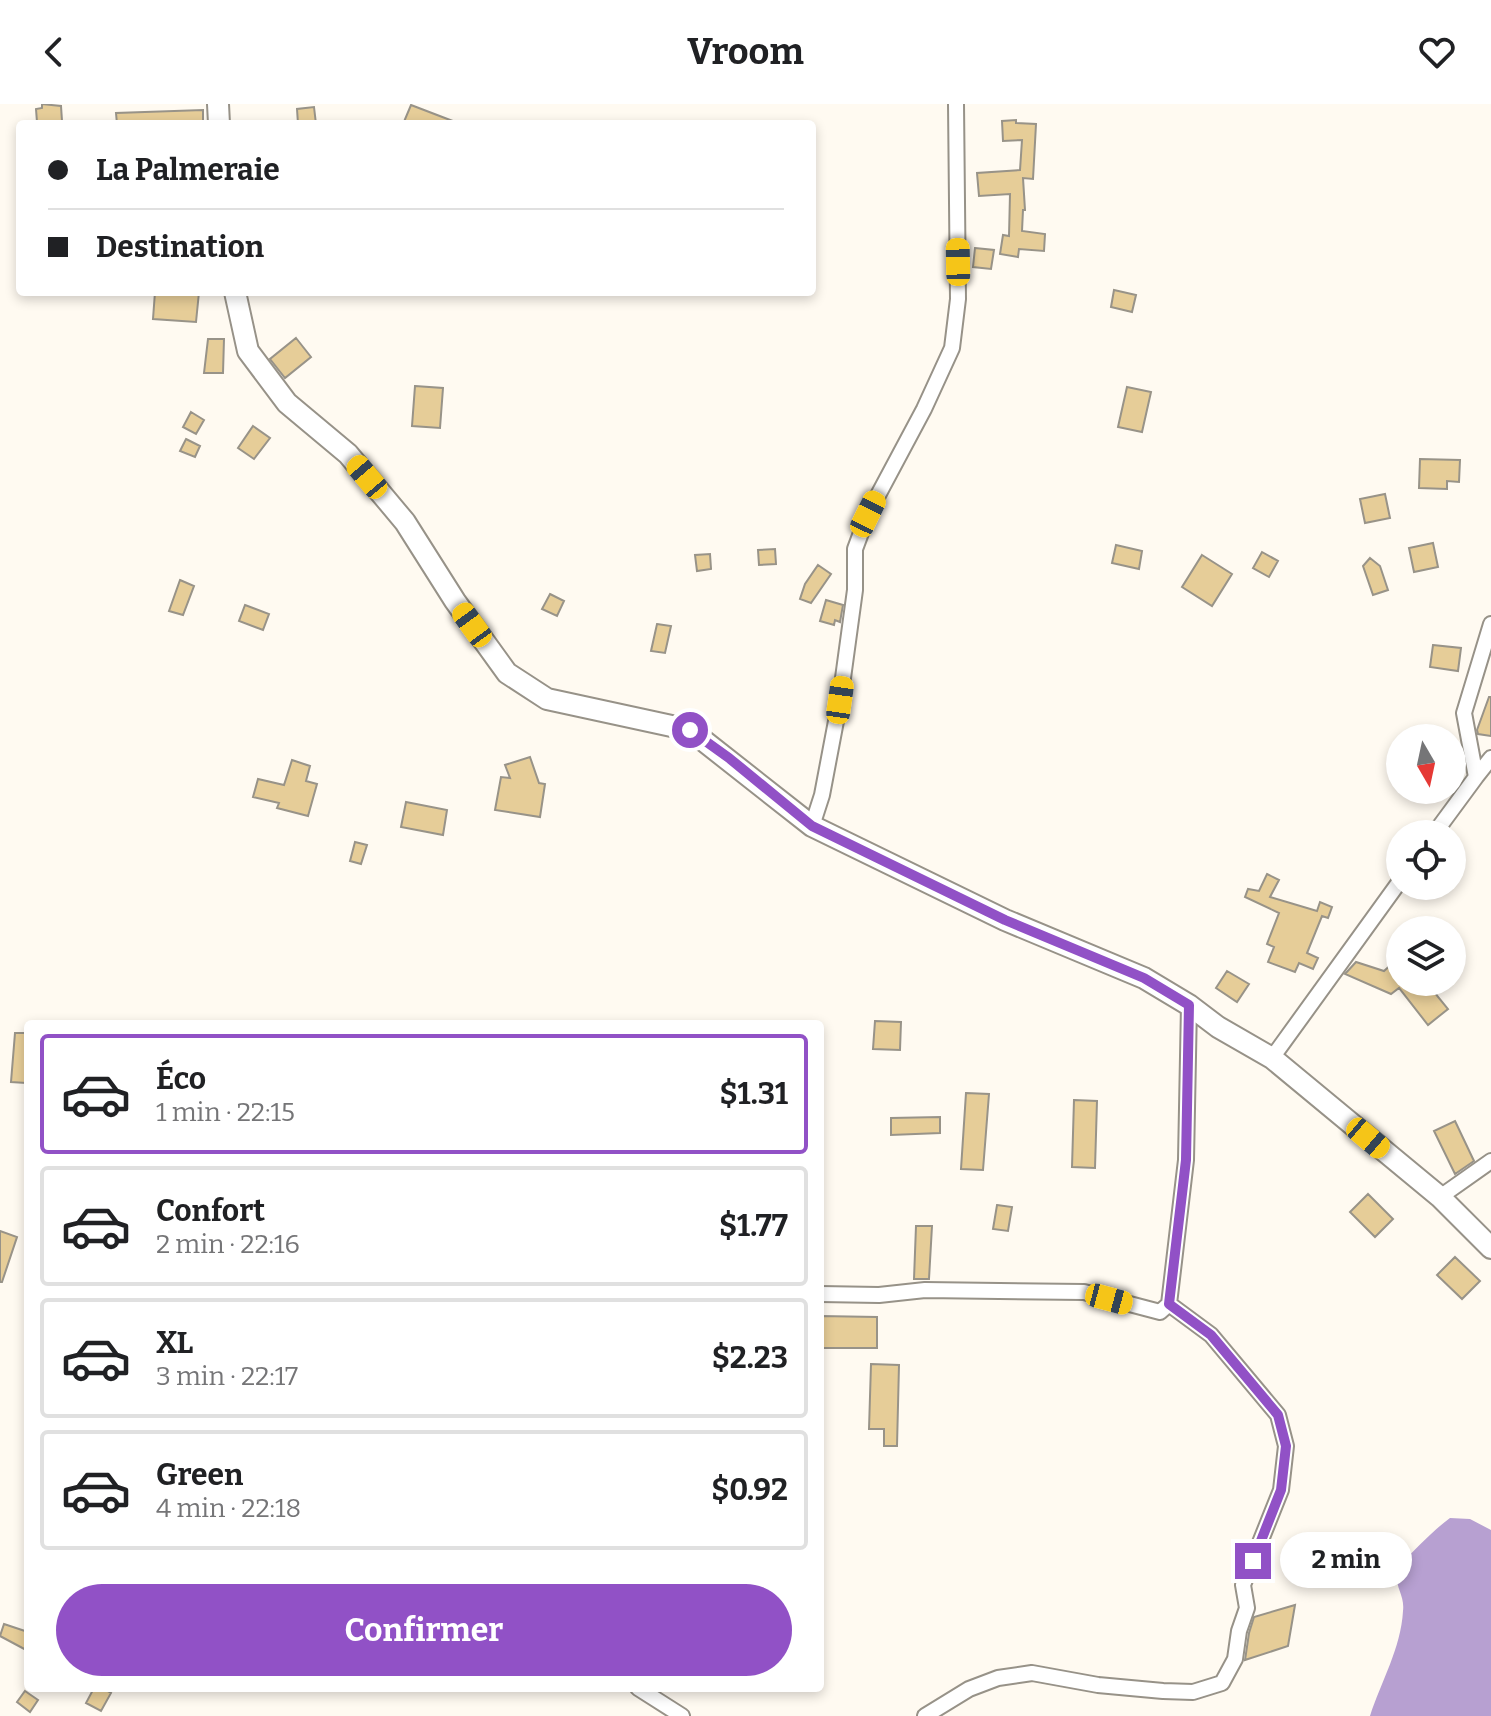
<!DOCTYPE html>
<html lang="fr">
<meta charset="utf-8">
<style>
body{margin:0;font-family:Bitter,serif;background:#f6f6f6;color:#202124;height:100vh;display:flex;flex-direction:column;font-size:30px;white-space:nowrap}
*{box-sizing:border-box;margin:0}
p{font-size:26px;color:#757577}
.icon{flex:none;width:44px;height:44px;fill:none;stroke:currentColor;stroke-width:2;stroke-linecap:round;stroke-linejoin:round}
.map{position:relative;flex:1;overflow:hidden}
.drawer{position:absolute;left:24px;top:916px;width:800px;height:672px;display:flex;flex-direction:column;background:#fff;border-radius:8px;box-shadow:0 4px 12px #0003}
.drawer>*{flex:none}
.top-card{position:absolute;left:16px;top:16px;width:800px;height:176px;border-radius:8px;box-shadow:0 4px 12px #0003;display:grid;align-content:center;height:176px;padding:0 32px;background:#fff}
.needle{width:52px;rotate:171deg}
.controls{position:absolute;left:1386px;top:620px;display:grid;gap:16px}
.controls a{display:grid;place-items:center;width:80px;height:80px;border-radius:50%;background:#fff;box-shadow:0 4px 12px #0003;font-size:40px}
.end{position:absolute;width:36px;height:36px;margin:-18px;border:10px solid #9151c6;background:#fff;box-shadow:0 0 0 4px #fff}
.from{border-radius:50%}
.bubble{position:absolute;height:56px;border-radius:28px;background:#fff;box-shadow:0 4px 12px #0003;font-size:26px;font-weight:700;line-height:56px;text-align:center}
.car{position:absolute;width:24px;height:48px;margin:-24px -12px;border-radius:10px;box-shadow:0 0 6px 2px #0007;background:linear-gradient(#f5c518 24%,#345 0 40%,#f5c518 0 76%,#345 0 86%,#f5c518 0)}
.top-card b{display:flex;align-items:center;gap:28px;height:76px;font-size:30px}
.top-card b+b{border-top:2px solid #e0e0e0}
.top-card i{width:20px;height:20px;background:#202124}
ul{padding:14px 0 0;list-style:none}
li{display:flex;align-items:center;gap:24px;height:120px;margin:0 16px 12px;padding:0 16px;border:4px solid #e0e0e0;border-radius:8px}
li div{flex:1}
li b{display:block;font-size:30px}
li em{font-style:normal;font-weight:700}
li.selected{border-color:#9151c6}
li>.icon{width:72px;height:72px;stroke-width:1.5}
.action{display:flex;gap:16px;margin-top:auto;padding:16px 32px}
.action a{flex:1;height:92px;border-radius:48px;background:#9151c6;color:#fff;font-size:32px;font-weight:700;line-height:92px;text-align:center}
header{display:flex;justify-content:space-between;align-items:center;height:104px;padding:0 32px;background:#fff;font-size:36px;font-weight:700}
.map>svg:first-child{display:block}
</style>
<header><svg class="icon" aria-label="back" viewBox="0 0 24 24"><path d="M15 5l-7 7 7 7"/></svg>Vroom<svg class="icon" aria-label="heart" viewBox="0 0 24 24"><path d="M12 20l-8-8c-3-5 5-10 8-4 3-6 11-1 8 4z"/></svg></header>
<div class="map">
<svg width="1491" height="1612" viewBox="0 0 1491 1612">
<rect width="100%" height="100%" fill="#fffaf1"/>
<path fill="#b7a0d1" d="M1450,1414l20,1 21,11v186h-121c11,-34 31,-68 33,-105 2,-17 -9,-23 -6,-43 19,-19 33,-35 53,-50z"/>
<path fill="#e6cd98" stroke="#989388" stroke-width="2" d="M42,0l19,2 1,15h-3v3l-22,-2 -1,-13 6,-1z
M411,1l47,18v1h-55z
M314,3l2,17h-18l-1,-15z
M203,6v14h-86l-1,-11z
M1016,16v3l20,1 -3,55 -10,-1 2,32h-2l-1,21 23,3 -1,17 -25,-2 -1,8 -18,-3 3,-19 6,1 1,-42 -31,2 -2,-23 43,-3 2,-30 -19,1 -1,-20z
M975,144l19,2 -3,19 -18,-2z
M1114,186l22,5 -4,17 -21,-5z
M155,188h44l-3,30 -43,-3z
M296,234l15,19 -26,21 -15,-19z
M208,235h16l-1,34h-19z
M415,282l28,2 -3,40 -28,-2z
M1127,283l24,5 -9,40 -24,-5z
M191,308l13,8 -8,14 -13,-7z
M253,322l17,12 -16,21 -16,-11z
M186,335l14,7 -5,11 -15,-6z
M1420,355l40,1 -1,22 -12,-1v8l-28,-1z
M1385,390l5,24 -25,5 -5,-24z
M1433,439l5,24 -24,5 -5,-24z
M1116,441l26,6 -3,18 -27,-6z
M775,445l1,15 -17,1 -1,-15z
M1262,448l16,9 -9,16 -16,-9z
M710,450l1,15 -14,2 -2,-16z
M1202,451l30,19 -20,32 -30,-19z
M1370,454l10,8 8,24 -15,5 -10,-29z
M818,461l13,9 -20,29 -11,-4 5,-15z
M180,476l14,6 -11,29 -14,-4z
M550,490l14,7 -7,15 -15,-7z
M826,496l17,5 -3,17 -5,-2 -1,5 -14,-4z
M245,501l24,9 -6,16 -24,-9z
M657,520l14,2 -6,27 -14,-2z
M1433,541l28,3 -3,23 -28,-4z
M1489,593h2v39l-13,-2 -1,-4z
M530,653l9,26 6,1 -5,33 -45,-7 6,-33 9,1 -5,-13z
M292,656l18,6 -4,15 11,3 -9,32 -31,-8 2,-5 -26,-6 5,-18 26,6z
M406,698l41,8 -4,25 -42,-8z
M355,738l12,3 -6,19 -11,-3z
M1267,770l12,6 -9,17 47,14 3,-9 12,5 -4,11 -6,-2 -15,37 11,5 -5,11 -14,-6 -4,9 -27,-10 6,-15 -7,-3 12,-31 -34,-16 3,-8 11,2z
M1395,857l5,6v15h26l22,27 -20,16 -29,-37 -8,6 -46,-20 11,-12 28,9z
M1227,867l22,13 -12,18 -21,-14z
M875,917l26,1 -1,28 -27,-1z
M15,929h13l-2,50 -15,-1z
M966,989l23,1 -6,76 -22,-1z
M1074,996l23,1 -2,67 -23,-1z
M940,1013v16l-49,2v-17z
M1455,1017l19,40 -19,13 -21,-43z
M1368,1090l25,25 -18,18 -25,-25z
M997,1101l15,2 -4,24 -15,-2z
M916,1122h16l-3,53h-15z
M0,1127l17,6 -15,45h-2z
M1455,1153l25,24 -18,18 -25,-24z
M820,1212l57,1v31h-57z
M871,1260l28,1 -2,81h-13v-17h-15z
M1295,1501l-7,41 -43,14 4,-27 5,-16z
M4,1520l24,8v19l-28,-15z
M94,1584h8l9,5 -10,18 -15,-8z
M25,1587l13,9 -8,12 -13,-10z"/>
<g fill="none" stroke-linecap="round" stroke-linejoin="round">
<defs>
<path id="street" d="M1476,673l15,-19
M812,722l10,-31 18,-95 15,-110v-41l13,-35 56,-105 28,-61 6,-49 -2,-195
M1434,730l42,-57 -12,-64 27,-89
M1272,954l128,-177
M1440,1093l51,-36
M820,1190l59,1 46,-5 159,2 76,20 9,-8 17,-144 3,-155
M638,1584l44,28
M925,1612l44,-27 29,-11 34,-5 66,12 65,6 30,1 29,-9 13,-24 4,-28 8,-23 -4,-23 38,-95 5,-44 -8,-31 -67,-80 -42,-31"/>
<path id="secondary" d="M218,0l1,20
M235,188l13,59 39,52 61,51 57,68 50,79 52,72 40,26 143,31 122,96 193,94 139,58 45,27 29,22 54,31 168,139 51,51"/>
</defs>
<use href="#street" stroke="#979288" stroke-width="18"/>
<use href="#secondary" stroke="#979288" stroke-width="24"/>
<use href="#street" stroke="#fff" stroke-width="14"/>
<use href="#secondary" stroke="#fff" stroke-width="20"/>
</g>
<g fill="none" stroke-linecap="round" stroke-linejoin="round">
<path stroke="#9151c6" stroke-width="10" d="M690,626l39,28 83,68 193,94 139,58 45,27 -3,155 -17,144 42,31 67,80 8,31 -5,44 -28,71"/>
</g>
</svg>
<div class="controls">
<a><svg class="needle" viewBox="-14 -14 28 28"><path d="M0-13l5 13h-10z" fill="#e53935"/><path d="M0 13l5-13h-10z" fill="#757577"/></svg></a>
<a><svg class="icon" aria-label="locate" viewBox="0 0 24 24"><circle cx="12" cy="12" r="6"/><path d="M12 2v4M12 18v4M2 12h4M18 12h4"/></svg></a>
<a><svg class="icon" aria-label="layers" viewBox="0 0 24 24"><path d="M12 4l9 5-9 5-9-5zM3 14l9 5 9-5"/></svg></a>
</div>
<i class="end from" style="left:690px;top:626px"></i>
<i class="end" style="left:1253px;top:1457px"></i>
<div class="bubble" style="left:1280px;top:1428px;width:132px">2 min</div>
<i class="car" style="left:958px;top:158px;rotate:359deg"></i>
<i class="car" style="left:367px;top:373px;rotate:320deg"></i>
<i class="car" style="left:868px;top:410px;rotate:26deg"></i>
<i class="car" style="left:472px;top:521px;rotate:324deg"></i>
<i class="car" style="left:840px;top:596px;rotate:8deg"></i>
<i class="car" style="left:1368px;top:1034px;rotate:130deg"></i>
<i class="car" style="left:1109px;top:1195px;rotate:105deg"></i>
<div class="top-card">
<b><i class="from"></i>La Palmeraie</b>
<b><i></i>Destination</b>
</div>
<section class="drawer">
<ul>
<li class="selected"><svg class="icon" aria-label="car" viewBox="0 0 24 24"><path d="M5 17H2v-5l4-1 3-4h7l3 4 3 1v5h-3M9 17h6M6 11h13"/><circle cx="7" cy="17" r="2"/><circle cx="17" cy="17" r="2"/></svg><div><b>Éco</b><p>1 min · 22:15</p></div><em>$1.31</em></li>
<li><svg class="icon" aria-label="car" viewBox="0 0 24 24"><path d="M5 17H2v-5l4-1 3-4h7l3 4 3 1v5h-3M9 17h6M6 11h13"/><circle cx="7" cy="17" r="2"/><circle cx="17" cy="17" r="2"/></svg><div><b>Confort</b><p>2 min · 22:16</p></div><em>$1.77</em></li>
<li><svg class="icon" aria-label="car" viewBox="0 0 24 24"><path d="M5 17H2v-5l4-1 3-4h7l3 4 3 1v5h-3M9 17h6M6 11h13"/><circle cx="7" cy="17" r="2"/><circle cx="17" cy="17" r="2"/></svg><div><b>XL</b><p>3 min · 22:17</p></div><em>$2.23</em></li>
<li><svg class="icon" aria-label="car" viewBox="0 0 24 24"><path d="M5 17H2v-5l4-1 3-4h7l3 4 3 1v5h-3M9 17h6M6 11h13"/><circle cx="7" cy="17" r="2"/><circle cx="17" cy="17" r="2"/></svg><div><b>Green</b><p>4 min · 22:18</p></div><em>$0.92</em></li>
</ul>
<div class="action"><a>Confirmer</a></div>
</section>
</div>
